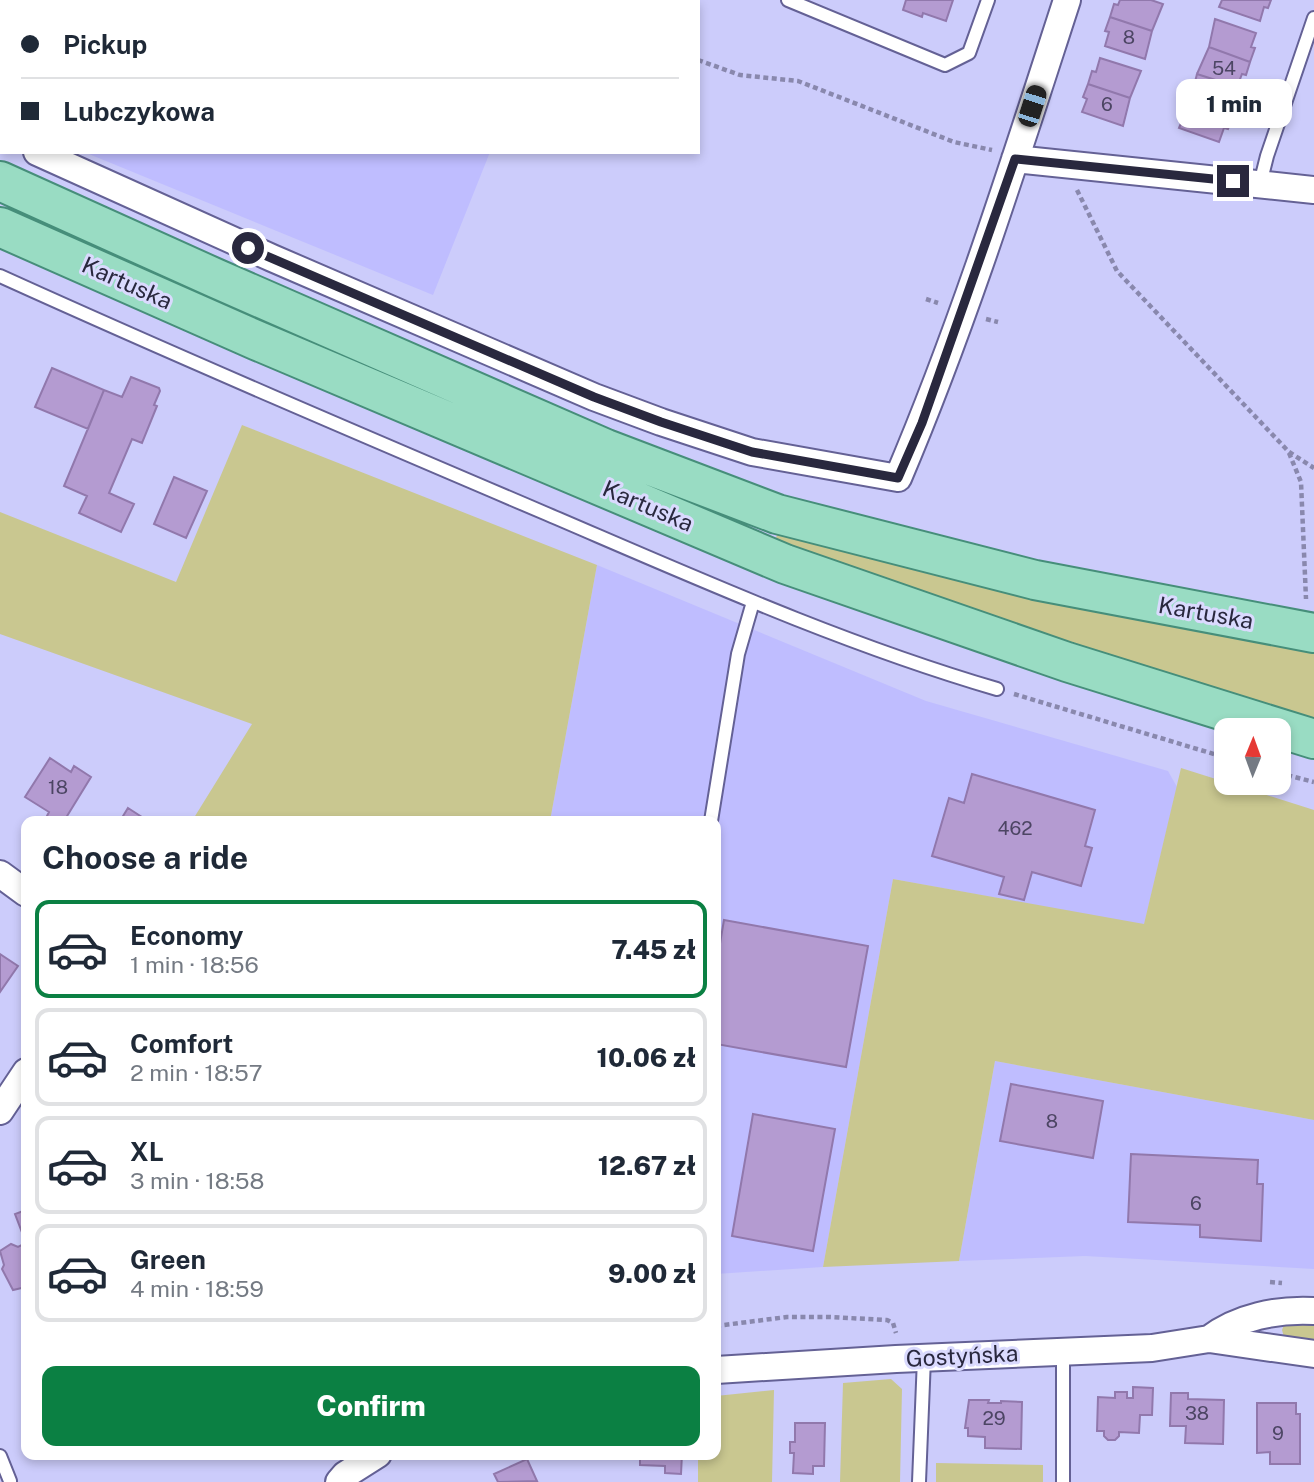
<!DOCTYPE html>
<meta charset="utf-8">
<style>
body{margin:0;font-family:"Public Sans",sans-serif;background:#f2f2f3;color:#1f2937;height:100vh;display:flex;flex-direction:column;font-size:26px;white-space:nowrap}
*{box-sizing:border-box;margin:0}
p{font-size:23px;color:#747a83}
.icon{flex:none;width:38px;height:38px;fill:none;stroke:currentColor;stroke-width:2;stroke-linecap:round;stroke-linejoin:round}
.map{position:relative;flex:1;overflow:hidden}
.panel{position:absolute;left:21px;top:816px;width:700px;height:644px;display:flex;flex-direction:column;background:#fff;border-radius:14px;box-shadow:0 4px 10px #0003}
.panel>*{flex:none}
.guide{position:absolute;left:0px;top:0px;width:700px;height:154px;box-shadow:0 4px 10px #0003;display:grid;align-content:center;height:154px;padding:0 21px;background:#fff}
.needle{width:46px;rotate:1deg}
.buttons{position:absolute;left:1214px;top:718px;display:grid;gap:14px}
.buttons a{display:grid;place-items:center;width:77px;height:77px;border-radius:14px;background:#fff;box-shadow:0 4px 10px #0003;font-size:35px}
.end{position:absolute;width:32px;height:32px;margin:-16px;border:9px solid #29283e;background:#fff;box-shadow:0 0 0 4px #fff}
.from{border-radius:50%}
.bubble{position:absolute;height:49px;border-radius:14px;background:#fff;box-shadow:0 4px 10px #0003;font-size:23px;font-weight:800;line-height:49px;text-align:center}
.car{position:absolute;width:21px;height:42px;margin:-21px -10px;border-radius:9px;box-shadow:0 0 5px 2px #0007;background:linear-gradient(#222 24%,#8ab4d8 0 40%,#222 0 76%,#8ab4d8 0 86%,#222 0)}
.guide b{display:flex;align-items:center;gap:24px;height:66px;font-size:26px}
.guide b+b{border-top:2px solid #e0e1e3}
.guide i{width:18px;height:18px;background:#1f2937}
ul{padding:0;list-style:none}
li{display:flex;align-items:center;gap:21px;height:98px;margin:0 14px 10px;padding:0 7px;border:4px solid #e0e1e3;border-radius:14px}
li div{flex:1}
li b{display:block;font-size:26px}
li em{font-style:normal;font-weight:800}
li.current{border-color:#0b8043}
li>.icon{width:63px;height:63px;stroke-width:1.5}
h2{padding:0 21px;font-size:32px;line-height:84px}
.cta{display:flex;gap:14px;margin-top:auto;padding:14px 21px}
.cta a{flex:1;height:80px;border-radius:14px;background:#0b8043;color:#fff;font-size:28px;font-weight:800;line-height:80px;text-align:center}
.map>svg:first-child{display:block}
</style>
<div class="map">
<svg width="1314" height="1482" viewBox="0 0 1314 1482">
<rect width="100%" height="100%" fill="#ccccfb"/>
<path fill="#bfbdff" d="M140,0h381l4,2h-386z
M84,152h406l-57,143z
M597,565l329,136 242,70 9,16 -33,138 -251,-46 -70,388 -107,7v-453h-166z
M995,1061l319,59v149l-229,-13 -126,5z"/>
<path fill="#c9c790" d="M242,425l355,140 -47,256h-358l60,-97 -252,-90v-122l176,70z
M778,531c174,55 355,91 536,120v69l-234,-71 -305,-107z
M1181,768l133,42v310l-319,-59 -36,200 -136,6 70,-388 251,45z
M1314,1319v28l-30,-10 -2,-7 2,-5z
M891,1379l11,10 -2,93h-60l3,-99z
M774,1390l-2,92h-74v-28h18v-58z
M936,1463l107,2v17h-107z"/>
<path fill="#b49bd1" stroke="#9178ac" stroke-width="2" d="M906,0h47l-7,21 -23,-8 -1,4 -19,-7z
M1120,0h31l12,4 -11,27 -42,-14 4,-13 4,1z
M1222,0h49l-3,8 -4,-1 -4,14 -41,-14z
M1110,17l42,14 -7,28 -40,-13 4,-14 -4,-1z
M1215,19l41,14 -5,14 4,1 -5,14 -41,-15z
M1209,47l41,15 -4,13 -4,-1 -5,13 -40,-13z
M1100,58l41,13 -11,27 -42,-14 4,-13 4,1z
M1197,74l40,13 -4,13 4,2 -4,14 -43,-15z
M1088,84l42,14 -7,28 -41,-14 5,-13 -4,-2z
M1190,101l43,15 -5,13 -4,-1 -5,14 -40,-14z
M52,368l52,22 -16,39 -53,-22z
M131,377l28,11 1,3 -6,14 3,1 -15,37 -10,-4 -23,54 25,11 -13,28 -42,-19 8,-17 -23,-10 40,-96 18,7z
M174,477l33,14 -21,47 -32,-14z
M50,758l21,14 3,-6 17,11 -27,44h-10l-7,-5 2,-4 -24,-15z
M972,774l123,36 -10,36 7,2 -11,38 -49,-14 -8,28 -25,-6 5,-17 -72,-21 17,-58 15,5z
M128,808l20,13h-28z
M724,920l144,26 -22,121 -130,-23v-77z
M0,954l18,12 -18,26z
M1011,1084l92,17 -10,57 -93,-17z
M753,1114l82,15 -22,122 -81,-15z
M1131,1154l127,6 -1,24h6l-2,57 -61,-4v-12l-72,-3z
M26,1210v77l-13,3 -11,-21 2,-4 -4,-14 11,-7 7,3 8,-4 -11,-29z
M1133,1387l20,1 -1,27h-12l-1,18 -20,-1v4l-4,4h-7l-4,-4v-5h-7l1,-34 17,1v-6h12v6h6z
M1171,1393h17v6l36,1 -1,44 -38,-1 1,-17h-16z
M969,1400h20l-1,3h13v-2l21,1 -1,47 -36,-1v-11l-17,-1v-8h-3z
M1257,1403h39v11h4v50h-30v-12l-13,1z
M795,1423h30l-1,43h-11v8l-20,-1 1,-20h-4v-11h5z
M640,1454h42l-1,20 -16,-1v-7l-25,-1z
M527,1459l10,22 -39,1 -4,-8z"/>
<g fill="none" stroke-linecap="round" stroke-linejoin="round">
<defs>
<path id="service" d="M788,0l157,65 24,-12 19,-53
M1260,184l7,-28 47,-138
M0,276c181,82 364,160 547,238 147,63 296,130 450,175
M711,821l27,-167 15,-52
M1063,1351v131
M0,1456l10,25
M919,1482l5,-124"/>
<path id="minor" d="M0,135h2
M37,152l235,106 322,139 67,25 91,30 146,26c66,-155 117,-318 169,-478
M1015,159l299,31
M0,874l26,19
M0,1111l26,-39
M1209,1339c29,-22 68,-30 105,-28
M716,1370l180,-11 256,-11 57,-9 105,15
M339,1482l6,-7 33,-21"/>
<path id="primary" d="M0,181l215,97 391,171 171,65 258,66 279,53
M0,227l258,114 527,223 282,98 247,77"/>
</defs>
<use href="#service" stroke="#646195" stroke-width="16"/>
<use href="#minor" stroke="#646195" stroke-width="30"/>
<use href="#primary" stroke="#468e7a" stroke-width="42"/>
<path stroke="#8988ad" stroke-width="4.5" stroke-dasharray="5 3.5" stroke-linecap="butt" d="M530,0l5,2
M698,60l42,15 58,6 156,61 38,8
M1077,190l40,81 172,181 25,16
M926,299l12,4
M986,319l12,3
M1289,453l12,29 5,117
M1014,694l213,64
M1279,773l35,9
M1270,1282l12,1
M716,1326l71,-9h43l57,3 6,3 3,10"/>
<use href="#service" stroke="#fff" stroke-width="12"/>
<use href="#minor" stroke="#fff" stroke-width="26"/>
<use href="#primary" stroke="#99dcc3" stroke-width="38"/>
</g>
<g fill="none" stroke-linecap="round" stroke-linejoin="round">
<path stroke="#29283e" stroke-width="9" d="M248,248l346,149 67,25 91,30 146,26 24,-55 93,-264 218,22"/>
</g>
<g text-anchor="middle" stroke-width="6" stroke-linejoin="round" paint-order="stroke">
<g font-size="19" fill="#4c4563">
<text x="1129" y="44">8</text>
<text x="1224" y="75">54</text>
<text x="1107" y="111">6</text>
<text x="58" y="794">18</text>
<text x="1015" y="835">462</text>
<text x="1052" y="1128">8</text>
<text x="1196" y="1210">6</text>
<text x="1197" y="1420">38</text>
<text x="994" y="1425">29</text>
<text x="1278" y="1440">9</text>
</g>
<g font-size="23" fill="#29283e" stroke="#dadafe">
<text transform="translate(127 283) rotate(24)" y="8">Kartuska</text>
<text transform="translate(648 506) rotate(23)" y="8">Kartuska</text>
<text transform="translate(1206 613) rotate(10)" y="8">Kartuska</text>
<text transform="translate(962 1356) rotate(-3)" y="8">Gostyńska</text>
</g>
</g>
</svg>
<div class="buttons">
<a><svg class="needle" viewBox="-14 -14 28 28"><path d="M0-13l5 13h-10z" fill="#e53935"/><path d="M0 13l5-13h-10z" fill="#747a83"/></svg></a>
</div>
<i class="end from" style="left:248px;top:248px"></i>
<i class="end" style="left:1233px;top:181px"></i>
<div class="bubble" style="left:1176px;top:79px;width:116px">1 min</div>
<i class="car" style="left:1032px;top:106px;rotate:18deg"></i>
<div class="guide">
<b><i class="from"></i>Pickup</b>
<b><i></i>Lubczykowa</b>
</div>
<section class="panel">
<h2>Choose a ride</h2>
<ul>
<li class="current"><svg class="icon" aria-label="car" viewBox="0 0 24 24"><path d="M5 17H2v-5l4-1 3-4h7l3 4 3 1v5h-3M9 17h6M6 11h13"/><circle cx="7" cy="17" r="2"/><circle cx="17" cy="17" r="2"/></svg><div><b>Economy</b><p>1 min · 18:56</p></div><em>7.45 zł</em></li>
<li><svg class="icon" aria-label="car" viewBox="0 0 24 24"><path d="M5 17H2v-5l4-1 3-4h7l3 4 3 1v5h-3M9 17h6M6 11h13"/><circle cx="7" cy="17" r="2"/><circle cx="17" cy="17" r="2"/></svg><div><b>Comfort</b><p>2 min · 18:57</p></div><em>10.06 zł</em></li>
<li><svg class="icon" aria-label="car" viewBox="0 0 24 24"><path d="M5 17H2v-5l4-1 3-4h7l3 4 3 1v5h-3M9 17h6M6 11h13"/><circle cx="7" cy="17" r="2"/><circle cx="17" cy="17" r="2"/></svg><div><b>XL</b><p>3 min · 18:58</p></div><em>12.67 zł</em></li>
<li><svg class="icon" aria-label="car" viewBox="0 0 24 24"><path d="M5 17H2v-5l4-1 3-4h7l3 4 3 1v5h-3M9 17h6M6 11h13"/><circle cx="7" cy="17" r="2"/><circle cx="17" cy="17" r="2"/></svg><div><b>Green</b><p>4 min · 18:59</p></div><em>9.00 zł</em></li>
</ul>
<div class="cta"><a>Confirm</a></div>
</section>
</div>
